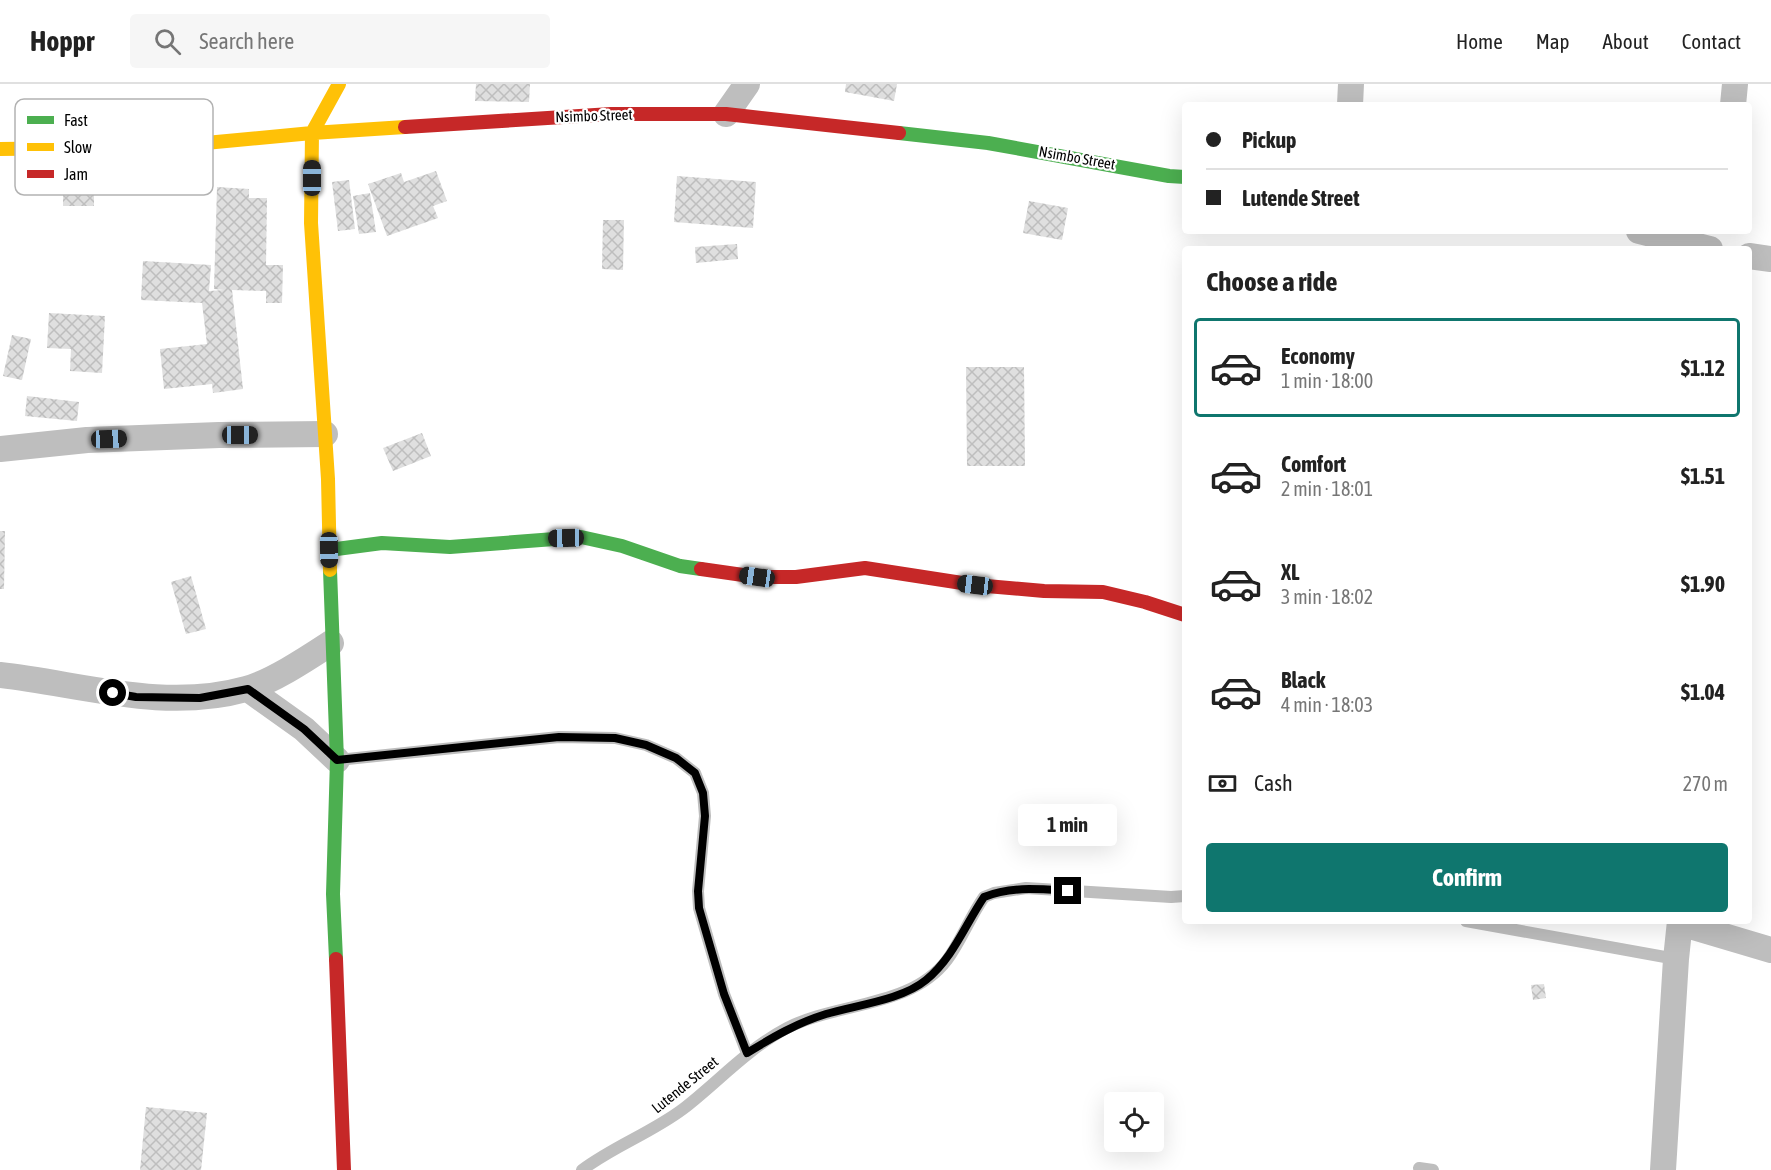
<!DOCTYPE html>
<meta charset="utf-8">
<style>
body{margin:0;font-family:"Asap Condensed",sans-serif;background:#f6f6f6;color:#222;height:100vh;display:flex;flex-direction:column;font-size:22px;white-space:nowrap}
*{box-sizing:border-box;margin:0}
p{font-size:20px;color:#767676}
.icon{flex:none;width:33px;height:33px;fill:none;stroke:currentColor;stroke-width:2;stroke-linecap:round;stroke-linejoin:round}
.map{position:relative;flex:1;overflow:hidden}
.panel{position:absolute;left:1182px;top:162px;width:570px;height:678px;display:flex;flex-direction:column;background:#fff;border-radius:6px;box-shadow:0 6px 24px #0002}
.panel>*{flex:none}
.hud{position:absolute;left:1182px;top:18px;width:570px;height:132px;border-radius:6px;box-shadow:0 6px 24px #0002;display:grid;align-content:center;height:132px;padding:0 24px;background:#fff}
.buttons{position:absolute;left:1104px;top:1008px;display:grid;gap:12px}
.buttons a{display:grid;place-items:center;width:60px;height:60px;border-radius:6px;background:#fff;box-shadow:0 6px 24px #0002;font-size:30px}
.end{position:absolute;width:27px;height:27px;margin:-14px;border:8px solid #000;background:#fff;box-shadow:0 0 0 3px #fff}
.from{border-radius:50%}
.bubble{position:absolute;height:42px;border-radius:6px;background:#fff;box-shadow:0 6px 24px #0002;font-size:20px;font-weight:700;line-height:42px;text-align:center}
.car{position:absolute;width:18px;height:36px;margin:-18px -9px;border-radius:8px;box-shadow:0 0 4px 2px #0007;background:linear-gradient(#222 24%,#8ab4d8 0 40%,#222 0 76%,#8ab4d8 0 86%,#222 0)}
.hud b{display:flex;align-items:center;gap:21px;height:57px;font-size:22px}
.hud b+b{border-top:2px solid #e0e0e0}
.hud i{width:15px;height:15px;background:#222}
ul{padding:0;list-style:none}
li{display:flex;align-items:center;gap:18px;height:99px;margin:0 12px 9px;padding:0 12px;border:3px solid transparent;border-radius:6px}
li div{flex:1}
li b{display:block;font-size:22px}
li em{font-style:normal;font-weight:700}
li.active{border-color:#0f766e}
li>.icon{width:54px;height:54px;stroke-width:1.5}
h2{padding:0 24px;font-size:27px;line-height:72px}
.pay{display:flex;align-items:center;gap:15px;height:66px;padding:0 24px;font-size:22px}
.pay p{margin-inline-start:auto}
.action{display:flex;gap:12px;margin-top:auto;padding:12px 24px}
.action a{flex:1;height:69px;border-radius:6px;background:#0f766e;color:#fff;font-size:24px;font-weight:700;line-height:69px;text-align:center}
header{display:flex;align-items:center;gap:36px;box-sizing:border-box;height:84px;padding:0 30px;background:#fff;border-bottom:2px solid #e0e0e0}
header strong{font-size:28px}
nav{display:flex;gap:33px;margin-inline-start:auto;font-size:21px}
.search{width:420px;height:54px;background:#f6f6f6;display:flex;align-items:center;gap:15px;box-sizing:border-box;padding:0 21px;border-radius:6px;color:#767676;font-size:22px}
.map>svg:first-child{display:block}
</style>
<header>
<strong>Hoppr</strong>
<div class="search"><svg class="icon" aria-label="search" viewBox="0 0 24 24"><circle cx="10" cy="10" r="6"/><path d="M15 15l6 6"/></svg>Search here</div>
<nav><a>Home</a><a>Map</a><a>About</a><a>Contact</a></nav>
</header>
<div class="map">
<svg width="1771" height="1086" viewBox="0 0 1771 1086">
<defs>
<pattern id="building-cross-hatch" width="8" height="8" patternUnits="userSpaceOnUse" patternTransform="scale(1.5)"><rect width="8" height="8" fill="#dfdfdf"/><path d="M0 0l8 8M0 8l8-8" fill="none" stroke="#bebebe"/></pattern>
</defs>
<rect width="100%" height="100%" fill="#fff"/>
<path fill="url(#building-cross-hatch)" d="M476,0h54l-1,18 -54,-1z
M846,0h51l-3,17 -49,-9z
M436,87l11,30 -14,5 5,12 -51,18 -19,-52 33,-11 3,9z
M677,92l79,6 -3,46 -79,-6z
M349,96l6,49 -17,2 -6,-49z
M63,101h31v21h-31z
M217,103l32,2v9h18l-1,67h17l-1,38h-16v-12l-34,-1 11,99 -30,4 -1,-9 -48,5 -4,-40 47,-5 -5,-41 -61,-3 2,-39 68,4 -2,26 15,-1 -10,-1z
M370,109l6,39 -17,2 -6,-38z
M1029,117l39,7 -6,32 -39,-7z
M603,136h21l-1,50 -21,-1z
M737,160l1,15 -42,4 -1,-16z
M49,229l56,3 -3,57 -32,-2 1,-22 -24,-1z
M12,251l19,4 -9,41 -19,-4z
M966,283h58l1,99h-58z
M27,312l52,6 -2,19 -52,-5z
M422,349l9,23 -38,15 -10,-23z
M0,447h5l-1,58h-4z
M191,492l15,53 -20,5 -15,-52z
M1544,900l2,14 -13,2 -2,-15z
M146,1023l61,6 -6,57h-61z"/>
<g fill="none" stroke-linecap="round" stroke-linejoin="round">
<path stroke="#bebebe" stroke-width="12" d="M338,676l221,-23 56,1 31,7 30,13 19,15 8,20 2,23 -7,75 1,17 25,86 23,59
M1466,837l210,38
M1419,1084l14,2
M582,1086c32,-24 69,-37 101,-61 35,-27 64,-60 104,-81 50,-26 124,-20 160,-68 14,-19 23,-43 37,-63l10,-4 32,-5 145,9 14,-1"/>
<path stroke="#bebebe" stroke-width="26" d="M1350,21l1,-21
M1733,21l2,-21
M726,30l21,-30
M1639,147l71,18
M1749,172l22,3
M0,365l87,-9 132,-5 106,-1
M0,591c81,9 164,37 246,14 26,-7 62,-31 85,-46
M248,605l56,40 33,31
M1680,839l91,27
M1663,1086l13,-211 4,-38"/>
<path stroke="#4caf50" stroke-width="14" d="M899,49l89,10 181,33 16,1
M329,466l53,-7 68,4 131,-10 41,9 58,20 21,3
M330,486l7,190 -4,134 3,65"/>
<path stroke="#ffc107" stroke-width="14" d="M0,65l163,-2 149,-14 93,-6
M330,486l-2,-91 -17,-256 1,-90 27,-49"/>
<path stroke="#c62828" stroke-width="14" d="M405,43l206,-13h115l173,19
M701,485l56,8h39l69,-9 110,17 69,6 59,1 42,10 40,13
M336,875l8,211"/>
</g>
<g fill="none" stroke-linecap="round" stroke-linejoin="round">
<path stroke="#000" stroke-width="8" d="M113,609l23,4 64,1 48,-9 56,40 33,31 222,-23 56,1 31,7 30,13 19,15 8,20 2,23 -7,75 1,17 25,86 23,59c26,-16 50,-30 79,-39 30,-9 76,-14 100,-34 27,-22 39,-55 58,-83 27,-11 55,-8 84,-6"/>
</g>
<g text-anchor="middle" stroke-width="4.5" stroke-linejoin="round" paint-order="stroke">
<g font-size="15" fill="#000" stroke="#fff">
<text transform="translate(594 32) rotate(-2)" y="5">Nsimbo Street</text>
<text transform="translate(1077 74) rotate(10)" y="5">Nsimbo Street</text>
<text transform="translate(685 1001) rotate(-39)" y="5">Lutende Street</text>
</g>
</g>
<rect x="15" y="15" width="198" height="96" rx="9" fill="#fff" stroke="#b2b2b2" stroke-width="1.5"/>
<rect x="27" y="32" width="27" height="8" fill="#4caf50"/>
<rect x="27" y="59" width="27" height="8" fill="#ffc107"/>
<rect x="27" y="86" width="27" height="8" fill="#c62828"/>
<g font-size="16" fill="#000">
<text x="64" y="42">Fast</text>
<text x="64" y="69">Slow</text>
<text x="64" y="96">Jam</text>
</g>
</svg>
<div class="buttons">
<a><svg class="icon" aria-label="locate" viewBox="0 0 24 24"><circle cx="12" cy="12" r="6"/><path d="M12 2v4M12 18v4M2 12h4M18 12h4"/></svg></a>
</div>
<i class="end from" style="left:113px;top:609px"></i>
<i class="end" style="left:1068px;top:807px"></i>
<div class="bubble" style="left:1018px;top:720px;width:99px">1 min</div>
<i class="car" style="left:312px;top:94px;rotate:0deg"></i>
<i class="car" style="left:240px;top:351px;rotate:90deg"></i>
<i class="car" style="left:109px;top:355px;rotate:88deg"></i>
<i class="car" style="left:566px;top:454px;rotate:269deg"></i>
<i class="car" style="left:329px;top:466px;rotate:179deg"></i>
<i class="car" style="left:757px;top:493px;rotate:278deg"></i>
<i class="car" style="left:975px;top:501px;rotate:277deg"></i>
<div class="hud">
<b><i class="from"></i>Pickup</b>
<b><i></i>Lutende Street</b>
</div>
<section class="panel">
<h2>Choose a ride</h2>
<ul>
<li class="active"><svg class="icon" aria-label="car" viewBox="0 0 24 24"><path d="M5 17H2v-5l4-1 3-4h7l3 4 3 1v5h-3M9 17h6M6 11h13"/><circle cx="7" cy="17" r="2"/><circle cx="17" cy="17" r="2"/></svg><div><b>Economy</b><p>1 min · 18:00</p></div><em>$1.12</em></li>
<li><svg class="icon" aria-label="car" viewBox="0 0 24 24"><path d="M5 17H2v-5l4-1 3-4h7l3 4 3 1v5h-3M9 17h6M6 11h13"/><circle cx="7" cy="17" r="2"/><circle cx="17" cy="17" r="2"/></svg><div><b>Comfort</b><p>2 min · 18:01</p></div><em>$1.51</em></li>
<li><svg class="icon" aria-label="car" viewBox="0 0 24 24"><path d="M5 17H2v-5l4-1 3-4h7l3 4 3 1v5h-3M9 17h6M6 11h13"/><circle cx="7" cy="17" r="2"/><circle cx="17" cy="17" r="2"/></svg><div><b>XL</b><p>3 min · 18:02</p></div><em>$1.90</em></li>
<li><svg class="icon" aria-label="car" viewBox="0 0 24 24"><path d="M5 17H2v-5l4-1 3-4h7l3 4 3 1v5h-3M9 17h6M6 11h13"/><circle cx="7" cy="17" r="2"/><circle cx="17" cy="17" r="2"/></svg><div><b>Black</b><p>4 min · 18:03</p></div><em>$1.04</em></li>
</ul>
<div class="pay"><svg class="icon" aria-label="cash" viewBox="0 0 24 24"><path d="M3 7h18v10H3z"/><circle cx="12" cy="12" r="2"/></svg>Cash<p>270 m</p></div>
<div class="action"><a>Confirm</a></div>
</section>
</div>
